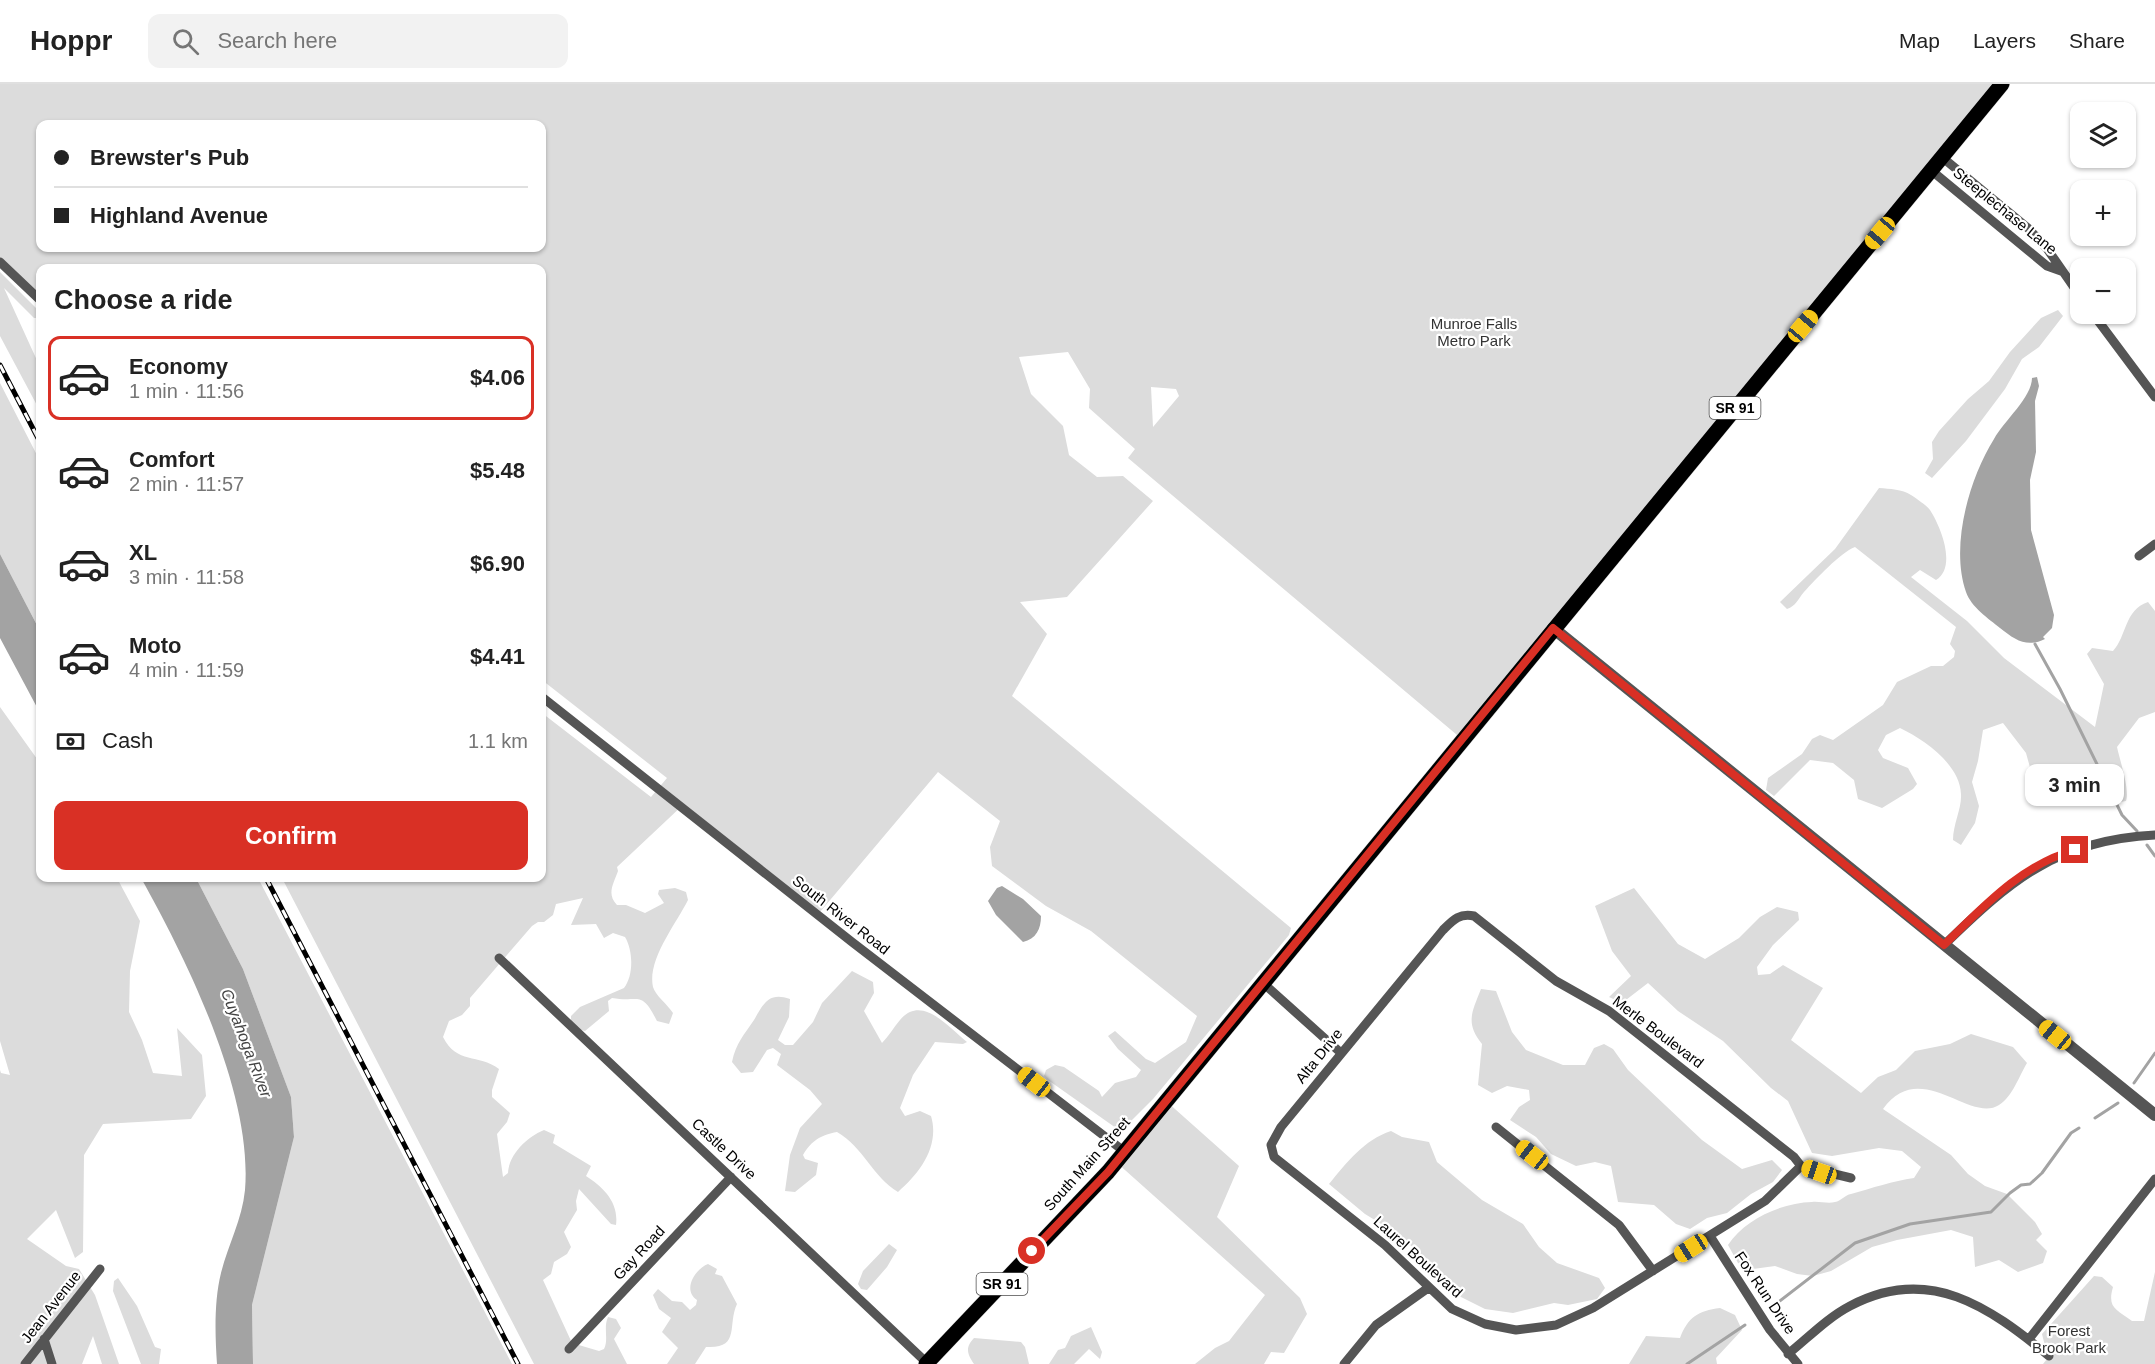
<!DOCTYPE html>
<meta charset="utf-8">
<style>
body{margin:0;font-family:Helvetica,sans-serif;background:#f2f2f2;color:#222;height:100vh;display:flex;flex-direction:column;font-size:22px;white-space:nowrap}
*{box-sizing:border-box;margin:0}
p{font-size:20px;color:#767676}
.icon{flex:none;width:33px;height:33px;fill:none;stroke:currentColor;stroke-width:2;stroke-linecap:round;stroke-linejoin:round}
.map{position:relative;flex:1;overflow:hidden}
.details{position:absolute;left:36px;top:180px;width:510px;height:618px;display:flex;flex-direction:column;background:#fff;border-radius:12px;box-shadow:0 2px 4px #0004}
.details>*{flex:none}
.hud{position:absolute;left:36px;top:36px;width:510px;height:132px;border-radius:12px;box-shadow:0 2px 4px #0004;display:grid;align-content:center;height:132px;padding:0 18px;background:#fff}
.buttons{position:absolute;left:2070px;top:18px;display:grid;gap:12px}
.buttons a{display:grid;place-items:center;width:66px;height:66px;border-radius:12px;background:#fff;box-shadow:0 2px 4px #0004;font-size:30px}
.end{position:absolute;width:27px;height:27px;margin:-14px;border:8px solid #d93025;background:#fff;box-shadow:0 0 0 3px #fff}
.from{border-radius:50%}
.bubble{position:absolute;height:42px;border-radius:12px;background:#fff;box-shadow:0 2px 4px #0004;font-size:20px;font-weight:700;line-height:42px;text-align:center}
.car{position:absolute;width:18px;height:36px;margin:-18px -9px;border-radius:8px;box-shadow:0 0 4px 2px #0007;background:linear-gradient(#f5c518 24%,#345 0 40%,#f5c518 0 76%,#345 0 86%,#f5c518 0)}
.hud b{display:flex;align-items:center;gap:21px;height:57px;font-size:22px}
.hud b+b{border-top:2px solid #e0e0e0}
.hud i{width:15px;height:15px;background:#222}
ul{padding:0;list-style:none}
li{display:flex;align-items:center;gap:18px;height:84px;margin:0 12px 9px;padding:0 6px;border:3px solid transparent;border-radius:12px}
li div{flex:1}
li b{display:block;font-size:22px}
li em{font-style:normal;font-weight:700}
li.on{border-color:#d93025}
li>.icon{width:54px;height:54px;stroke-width:1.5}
h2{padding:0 18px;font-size:27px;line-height:72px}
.pay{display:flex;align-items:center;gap:15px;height:66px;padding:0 18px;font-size:22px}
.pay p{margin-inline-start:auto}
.primary-button{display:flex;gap:12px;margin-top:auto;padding:12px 18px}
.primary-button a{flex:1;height:69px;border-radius:12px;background:#d93025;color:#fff;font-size:24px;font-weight:700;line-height:69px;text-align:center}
header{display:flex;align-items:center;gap:36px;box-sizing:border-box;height:84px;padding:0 30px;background:#fff;border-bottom:2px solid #e0e0e0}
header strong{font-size:28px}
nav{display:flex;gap:33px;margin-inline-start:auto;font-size:21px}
.search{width:420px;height:54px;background:#f2f2f2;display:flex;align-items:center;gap:15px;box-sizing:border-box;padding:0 21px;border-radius:12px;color:#767676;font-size:22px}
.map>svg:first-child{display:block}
</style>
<header>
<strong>Hoppr</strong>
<div class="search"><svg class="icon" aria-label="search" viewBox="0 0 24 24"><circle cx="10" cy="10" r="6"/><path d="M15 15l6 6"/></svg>Search here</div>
<nav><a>Map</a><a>Layers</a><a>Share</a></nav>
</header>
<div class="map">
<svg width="2155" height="1280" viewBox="0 0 2155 1280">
<rect width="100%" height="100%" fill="#fff"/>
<path fill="#dcdcdc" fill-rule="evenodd" d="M0,0h2002l-539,656 -335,-282 7,-9 -46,-41 1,-19 -22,-37 -49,5 12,37 32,32 6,29 28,22 26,-1 30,25 -86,96 -47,5 27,32 -35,62 279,232 -2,7 -136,164 -28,28 -9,1 -68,-48 -4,-4 2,-6 9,-5 9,2 35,24 3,6 13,-14 21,-6 5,-7 -23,-21 -10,-13 7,-5 31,28 9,4 31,-21 11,-26 -106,-85 -45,-25 -54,-40 -2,-19 10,-26 -62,-49 -118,140 -136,-108 -67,63 1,4c-4,12 -12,23 -1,34h9l19,8 19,-10 -6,-9 1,-4 16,-2 11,4 2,8c-12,24 -41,60 -35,87 2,8 15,18 20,26l-4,11 -12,-3c-16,-32 -18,-18 -45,-23l-4,3 1,10 -24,20 -7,-2 -7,-8v-5l9,-9 44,-19c10,-13 9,-38 1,-51l-12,-4 -9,5 -8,-14 -25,1 12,-27 -27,6 -3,11 -9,7h-6l-6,4 -62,72v8l-8,9 -13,6 -6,16c14,28 35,16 56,32l-7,21v7l18,16 -3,9 -10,12 6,43 5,-4c1,-19 19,-36 36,-43l11,5 -2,8 38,23 -5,10c17,11 33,26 30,49l-5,-1 -32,-35 -3,12 1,9 -13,22 7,15 -4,7 -13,8 -3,12 -8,6 29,63 27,8 5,-2c5,-10 -1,-21 4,-32l8,2 5,9 -7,11 13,25h-93l-252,-486h260v-165l109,84 16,-19 -125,-98v-412h-502v32l-40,-38zM40,40h502v124h-502zM1151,303l25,2 3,7 -26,31z
M0,188l40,40v6h-6l-30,-30 36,79v44l-40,-75z
M2058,226l5,6 -24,31 -17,12 -17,30 -39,52 -34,37 -7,-5 8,-14 -1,-17 7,-11 29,-32 21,-18 21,-29 31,-34z
M0,299l40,78v170l-40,-77z
M1879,404c11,1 23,1 32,7 6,4 15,10 19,15 11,17 27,57 6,70l-16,-10 -9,7 56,44 37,37 91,69 9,-43 -17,-30 5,-6 21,3c14,-15 11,-41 35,-49l7,9v101l-16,6 -22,29c3,14 13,43 9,54l-6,1 -23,-20 -19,-6 -47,-5 -5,-18 -23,-30 -20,7 -5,31 -6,21 7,24 -4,17 -14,22 -8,-5c0,-16 9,-32 8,-46 -1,-30 -38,-55 -61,-66l-14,7 -8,15 5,8 25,10 9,16 -4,5 -31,19 -24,-9 -4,-19 -21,-17 -23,-3 -36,36 -8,-6 2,-12 34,-24 10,-15 8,-4 13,5 50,-35 14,-23 34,-16h12l11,-9 1,-6 -5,-7 6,-17 -101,-80c-15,6 -39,32 -51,45 -6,7 -8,14 -17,17l-7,-7 55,-53z
M0,623l40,56v115h77l23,43 -10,50 -1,41 13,28 11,33 29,3 -5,-48 25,27 4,41 -15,23 -88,5 -19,31 -1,97 -8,6 -19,-48 -29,29 39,27 13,3 16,26 24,69h-17l-9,-28 -11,28h-82v-294l1,3 9,2 -10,-34z
M196,794h62l254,486h-259l-1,-59 42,-168 -3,-40 -48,-128z
M1634,804l44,56 27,15 34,-21 21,-21 17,-10 21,5 1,8 -26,25 -16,22 1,8 12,-1 13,-9 40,23 -32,52 70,53 17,-16 18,-7 19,-19 35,-7 21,-10 42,13 14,16c-8,13 -14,33 -28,42 -29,19 -79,-48 -116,4l68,46 17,19 17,12 22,8 28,28 7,12 -6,6 11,11 -4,12 -25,9 -19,-12 -24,7 -2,-30 -22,-7 -54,10 -25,7 -41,24 -18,5 -16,-2 -22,-8 -22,3 -15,-6 -10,-18c17,-26 53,-42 84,-43 7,-1 16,2 23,0 6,-1 10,-7 16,-8 21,-6 42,-13 63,-16l7,-11 -19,-16 -23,-3 -47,8 -20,-3 -24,-52 -17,-13 -48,-47 -45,-30 -30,-28 -26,20 -13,-6 22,-21 -19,-25 -17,-45z
M852,887l21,11 1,11 -10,18 18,32c7,-7 11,-15 18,-23 22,-26 48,7 67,22l-4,2 -28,-2 -22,33 -13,33 5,8 15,-5 11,5c9,30 -11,57 -33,76 -25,-15 -35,-45 -61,-60 -16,3 -25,8 -34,23l2,4 13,4 -2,12 -21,17 -10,-1 5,-36 10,-27 22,-24 -12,-14 -33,-25 4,-11 -8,-6 -6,2 -14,22 -12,1 -9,-11c4,-19 12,-27 22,-42 9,-15 14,-29 36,-21l-1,18 -11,23 7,5h8l20,-23 9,-19z
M1481,905l15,2 16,41 14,18 37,15h22l9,-17 10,-4 9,5 15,21 74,70 40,29 30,-9 10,10 -9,12 -22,12 -24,19 -20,5 -17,11 -14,-5 -22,-19 -36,-3 -7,-36 -16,-4 -19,4 -25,-12 -15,-17 -26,-17 9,-13 11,-7 -1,-10 -22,-4 -15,7 -14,-8 4,-41c-17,-21 -10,-32 -1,-55z
M1166,1017l73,65 -22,51 83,81 7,16 -23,39 -13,-1 -7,12h-69l20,-16 14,-7 36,-46 -149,-133z
M1391,1047l11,6 27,5 8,20 45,38 41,24 16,23 18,16 42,15 6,10 -8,11 -29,6 -14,-2 -41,10 -28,-4 -24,-12 -35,-28 -10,-19 -20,-17 -31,-19 -36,-30c18,-22 35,-44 62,-53z
M889,1160l8,6 -10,17 -20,23 -6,-1 -3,-5 5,-13z
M708,1180l9,5 -2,5 7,2 15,28c-10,21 4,45 -31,43l-11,17h-28l11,-16 -16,-16 9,-14 -12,-9 -6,-14 5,-6 14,12 10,1 8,8 6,-5 1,-5c-15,-10 -2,-31 11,-36z
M2155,1188v92h-112l8,-10 -6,-8 -3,-12 52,-58 8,1 11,10c-6,21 3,22 19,34h12z
M118,1194l19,28 18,41 6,2 -2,15h-18l-28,-73 1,-10z
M1720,1224l15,7 7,15 -26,28 1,6h-88l17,-28 34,2c8,-21 18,-27 40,-30z
M1091,1243l11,25 -2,7 -11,-10 -15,15h-25l9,-14 7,-2 6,-12z
M974,1254l47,4 4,5 4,17h-55c-7,-11 -9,-16 0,-26z"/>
<path fill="#a3a3a3" d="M2037,293l2,9 -4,15 1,51 -6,28 1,50 23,85 -2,13 -9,9 2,2c-18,9 -30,1 -45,-11 -11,-9 -29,-21 -34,-36 -16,-46 3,-113 28,-153 10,-18 38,-42 38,-61z
M0,470l40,77v82l-40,-75z
M141,794h55l47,91 48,128 3,40 -42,168 1,59h-36c-2,-29 -3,-63 4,-91 7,-28 21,-53 24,-83 8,-96 -58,-230 -104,-312z
M1002,802l21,13 18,17c0,13 -5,23 -18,26l-27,-27 -8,-14 9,-13z"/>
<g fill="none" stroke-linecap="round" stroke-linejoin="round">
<path stroke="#a3a3a3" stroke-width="3" d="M2035,560l25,45 62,126 15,16
M2147,761l8,11
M2134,999l21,-30
M2095,1034l23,-15
M1772,1223l83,-64 55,-19 81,-12 19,-19 11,-8 9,-1 12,-11 29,-40 8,-5
M1687,1280l58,-39"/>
<defs>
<path id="primary" d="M926,1280l182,-192 894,-1088"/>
</defs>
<use href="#primary" stroke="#dbdbdb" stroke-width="16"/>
<path stroke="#555" stroke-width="9" d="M1943,74l86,71 19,21 32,46
M1932,87l115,95 14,5
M0,178l40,38
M2093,230l62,83
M2139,472l16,-12
M542,613l310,245 273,210
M1944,861c67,-65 113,-105 211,-110
M499,874l428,405
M1263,899l78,70
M1496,1043l123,98 34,46
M1801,1082l-36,35 -172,107 -37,17 -40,5 -31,-6 -33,-15 -67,-64 -111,-88 -3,-12 10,-18 162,-197c10,-10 16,-17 31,-14l82,65 53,30 185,146 7,9 50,12
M1710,1152l60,94 28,34
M44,1255l8,25
M2029,1255l126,-160
M569,1265l162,-172
M1788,1270c20,-16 39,-36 62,-48 79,-42 139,1 199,50
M25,1280l75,-95
M1344,1280l32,-39 52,-37"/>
<path stroke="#555" stroke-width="12" d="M1553,544l602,487"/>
<use href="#primary" stroke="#000" stroke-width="15"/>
<defs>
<path id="rail" d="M0,281l40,77
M266,794l252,486"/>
</defs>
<use href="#rail" stroke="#000" stroke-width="5"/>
<use href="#rail" stroke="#fff" stroke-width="3" stroke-dasharray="9" stroke-linecap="butt"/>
</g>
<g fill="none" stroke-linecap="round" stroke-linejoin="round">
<path stroke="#d93025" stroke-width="8" d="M1032,1167l76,-79 445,-544 391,317c38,-37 78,-81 131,-95"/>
</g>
<g text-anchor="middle" stroke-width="4.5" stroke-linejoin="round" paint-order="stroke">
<g fill="#fff" stroke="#4c4c4c" stroke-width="1.5">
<rect x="1709.5" y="313" width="51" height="22" rx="4.5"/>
<rect x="976.5" y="1189" width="51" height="22" rx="4.5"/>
</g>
<g font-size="14" font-weight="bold" fill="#000">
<text x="1735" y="329">SR 91</text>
<text x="1002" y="1205">SR 91</text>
</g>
<g font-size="15" fill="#000" stroke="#fff">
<text transform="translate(2005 127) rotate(39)" y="5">Steeplechase Lane</text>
<text transform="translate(841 831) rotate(38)" y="5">South River Road</text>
<text transform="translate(1658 948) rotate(37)" y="5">Merle Boulevard</text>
<text transform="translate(1319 972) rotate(-51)" y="5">Alta Drive</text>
<text transform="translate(724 1065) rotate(43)" y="5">Castle Drive</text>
<text transform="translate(1087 1080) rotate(-48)" y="5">South Main Street</text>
<text transform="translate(639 1169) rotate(-47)" y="5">Gay Road</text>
<text transform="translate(1418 1173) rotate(42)" y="5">Laurel Boulevard</text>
<text transform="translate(1765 1209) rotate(56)" y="5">Fox Run Drive</text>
<text transform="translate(51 1223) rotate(-52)" y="5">Jean Avenue</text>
</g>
<g font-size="15" fill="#333" stroke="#fff">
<text x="1474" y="245">Munroe Falls<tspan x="1474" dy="17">Metro Park</tspan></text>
<text x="2069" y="1252">Forest<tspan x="2069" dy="17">Brook Park</tspan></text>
</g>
<g font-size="16" font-style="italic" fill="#444" stroke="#fff">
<text transform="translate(247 959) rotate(69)" y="6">Cuyahoga River</text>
</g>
</g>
</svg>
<div class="buttons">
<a><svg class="icon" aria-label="layers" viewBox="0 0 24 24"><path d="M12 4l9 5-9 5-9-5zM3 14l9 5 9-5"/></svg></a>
<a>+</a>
<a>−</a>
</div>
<i class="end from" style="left:1032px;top:1167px"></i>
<i class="end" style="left:2075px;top:766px"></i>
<div class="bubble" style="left:2025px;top:680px;width:99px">3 min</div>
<i class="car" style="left:1880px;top:149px;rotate:220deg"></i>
<i class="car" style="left:1803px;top:242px;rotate:40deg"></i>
<i class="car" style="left:2055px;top:951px;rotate:309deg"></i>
<i class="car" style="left:1034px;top:998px;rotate:308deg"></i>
<i class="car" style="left:1532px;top:1071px;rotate:308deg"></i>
<i class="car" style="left:1819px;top:1088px;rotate:289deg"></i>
<i class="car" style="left:1691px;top:1164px;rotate:238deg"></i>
<div class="hud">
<b><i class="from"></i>Brewster's Pub</b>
<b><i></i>Highland Avenue</b>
</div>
<section class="details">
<h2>Choose a ride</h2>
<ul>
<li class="on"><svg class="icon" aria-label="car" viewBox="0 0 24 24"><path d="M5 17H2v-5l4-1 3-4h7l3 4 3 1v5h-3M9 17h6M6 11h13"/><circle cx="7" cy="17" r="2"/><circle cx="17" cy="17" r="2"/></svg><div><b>Economy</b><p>1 min · 11:56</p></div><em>$4.06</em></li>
<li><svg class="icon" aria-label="car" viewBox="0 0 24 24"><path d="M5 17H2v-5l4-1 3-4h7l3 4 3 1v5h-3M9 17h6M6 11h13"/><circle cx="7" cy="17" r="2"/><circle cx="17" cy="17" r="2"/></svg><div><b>Comfort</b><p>2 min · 11:57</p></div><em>$5.48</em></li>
<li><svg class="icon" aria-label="car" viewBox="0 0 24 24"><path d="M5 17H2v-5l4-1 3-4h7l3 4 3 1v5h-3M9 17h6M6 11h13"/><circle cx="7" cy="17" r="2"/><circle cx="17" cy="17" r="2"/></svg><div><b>XL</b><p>3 min · 11:58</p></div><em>$6.90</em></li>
<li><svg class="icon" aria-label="car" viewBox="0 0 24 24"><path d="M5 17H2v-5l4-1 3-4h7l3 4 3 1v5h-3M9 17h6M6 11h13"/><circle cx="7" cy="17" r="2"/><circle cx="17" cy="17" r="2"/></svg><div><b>Moto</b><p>4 min · 11:59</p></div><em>$4.41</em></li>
</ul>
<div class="pay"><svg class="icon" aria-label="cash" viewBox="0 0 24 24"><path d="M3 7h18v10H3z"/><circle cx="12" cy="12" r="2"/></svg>Cash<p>1.1 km</p></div>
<div class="primary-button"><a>Confirm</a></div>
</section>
</div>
